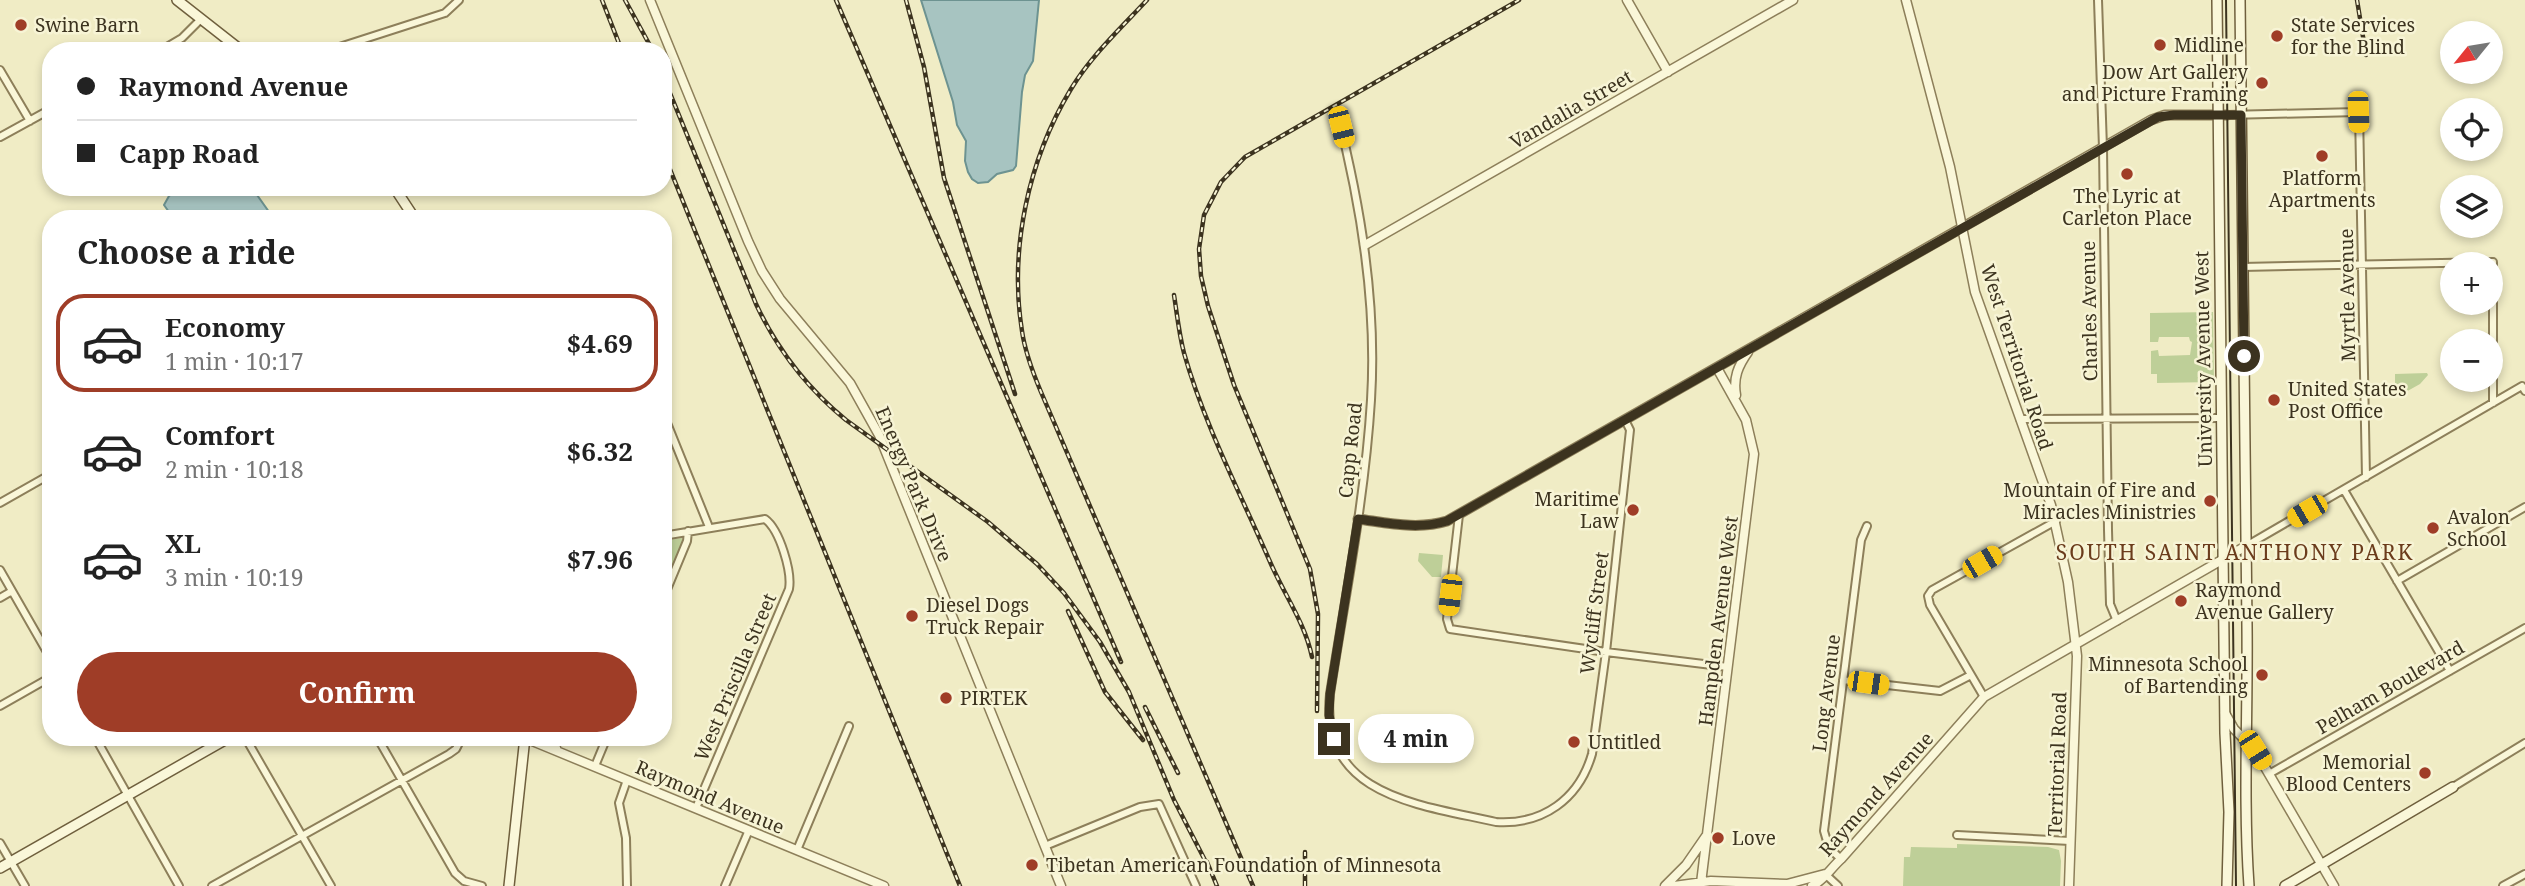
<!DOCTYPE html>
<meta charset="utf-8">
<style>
body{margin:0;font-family:"Noto Serif",serif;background:#f2f2f2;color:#222;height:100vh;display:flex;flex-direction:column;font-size:26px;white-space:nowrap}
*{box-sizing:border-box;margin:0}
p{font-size:23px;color:#767676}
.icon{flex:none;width:38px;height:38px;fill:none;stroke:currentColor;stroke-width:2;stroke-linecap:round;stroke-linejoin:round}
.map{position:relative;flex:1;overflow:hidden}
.drawer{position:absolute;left:42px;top:210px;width:630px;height:536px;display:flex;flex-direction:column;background:#fff;border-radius:28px;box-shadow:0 4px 10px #0003}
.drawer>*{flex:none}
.guide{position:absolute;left:42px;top:42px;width:630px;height:154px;border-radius:28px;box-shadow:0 4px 10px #0003;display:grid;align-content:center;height:154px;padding:0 35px;background:#fff}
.needle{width:46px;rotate:240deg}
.fabs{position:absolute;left:2440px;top:21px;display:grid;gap:14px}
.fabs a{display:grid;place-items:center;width:63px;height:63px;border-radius:50%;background:#fff;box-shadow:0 4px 10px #0003;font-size:35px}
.end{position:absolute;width:32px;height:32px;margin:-16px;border:9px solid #3c331f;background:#fff;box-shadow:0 0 0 4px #fff}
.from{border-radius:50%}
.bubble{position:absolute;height:49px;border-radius:24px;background:#fff;box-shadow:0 4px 10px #0003;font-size:23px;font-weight:700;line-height:49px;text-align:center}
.car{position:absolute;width:21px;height:42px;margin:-21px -10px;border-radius:9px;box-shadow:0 0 5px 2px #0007;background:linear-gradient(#f5c518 24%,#345 0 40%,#f5c518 0 76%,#345 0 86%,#f5c518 0)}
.guide b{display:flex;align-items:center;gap:24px;height:66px;font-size:26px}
.guide b+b{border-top:2px solid #e0e0e0}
.guide i{width:18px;height:18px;background:#222}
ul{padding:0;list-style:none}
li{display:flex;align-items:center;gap:21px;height:98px;margin:0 14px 10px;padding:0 21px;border:4px solid transparent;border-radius:28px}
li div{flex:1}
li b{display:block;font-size:26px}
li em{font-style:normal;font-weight:700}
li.selected{border-color:#9f3d27}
li>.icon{width:63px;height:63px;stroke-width:1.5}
h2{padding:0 35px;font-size:32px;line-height:84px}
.cta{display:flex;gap:14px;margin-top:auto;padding:14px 35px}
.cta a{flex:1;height:80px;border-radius:42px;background:#9f3d27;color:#fff;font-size:28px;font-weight:700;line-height:80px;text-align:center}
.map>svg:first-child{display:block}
</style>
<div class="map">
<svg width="2525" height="886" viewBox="0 0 2525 886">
<rect width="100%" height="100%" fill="#f0ecc5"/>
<path fill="#becf98" d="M2213,312l1,70 -57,1v-9h-6v-23l7,-1 1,6 31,-1 2,-13 -2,-1 -1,-4h-30l-1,5h-8v-29z
M2427,373l1,2 -8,9 -25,14v-24z
M682,538l1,5 -20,49v-51z
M1419,553l24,2 -2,22h-9l-14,-16z
M1957,844l91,3 11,3 2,11 -1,25h-157l1,-29h6l1,-10 46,1z"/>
<path fill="#a7c4c1" stroke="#6d9391" stroke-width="2" d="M921,0h118l-6,61 -8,14 -3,17 -6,74 -3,4 -16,4 -9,8 -10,1 -6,-4 -4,-7 -3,-11 1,-20 -9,-16 -4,-23z
M183,187h65l9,8 17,24h-100l-10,-14 5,-9z"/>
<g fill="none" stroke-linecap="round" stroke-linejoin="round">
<defs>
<path id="minor" d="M2098,0l5,148 5,382 2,74 7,17
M160,51l22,-13 19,-19
M327,51l118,-38 14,-13
M0,70l30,51
M1337,112c24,94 40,191 34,288 -6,99 -26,197 -41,294 -11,103 92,111 166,128 47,3 83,-23 96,-68l14,-102 24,-222 -5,-10
M2227,115l132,-3 7,365
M0,137l51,-28
M2242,267l251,-5v141
M663,413l46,114
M2020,419l201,-1
M45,478l6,10
M2344,490l106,181
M0,503l51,-29
M1459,515l-12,104 3,10 156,23 122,15
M663,536l102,-17c15,11 27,53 24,70l-93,219
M2246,546l276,-160 3,5
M0,570l51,89
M2397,581l128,-74
M0,598l12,-7
M663,599l24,-58 1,-10
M1843,680l97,11 31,-16
M1984,697l-54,-92 -2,-9 4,-6 124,-69
M0,706l51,-29
M95,737l84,149
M245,737l86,149
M377,737l78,136 9,8 18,5
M595,766l12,-29
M2269,774l256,-146
M2453,787l72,-44
M1957,835l113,6
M0,843l25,43
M1045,846l95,-39 19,-3 37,82
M797,850l52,-124
M1841,859l-12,-11 -5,-17 37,-291 6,-14
M1825,874l13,12
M212,886l237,-132 7,-5 6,-12
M627,886l-1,-48 -7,-35 8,-23
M725,886l24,-56
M2503,886l22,-12"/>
<path id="tertiary" d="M650,0l98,241 14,30 18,28 70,84 29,52 182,451
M1627,0l41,72
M1906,0l44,167 25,125 76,213 17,77 9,74 -8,230
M1365,245l428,-245
M1736,395c-3,-17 2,-29 12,-43
M1358,519c30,4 60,11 89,2l704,-401 14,-5h62
M2225,713l9,16 21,21 79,136
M545,737l11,11
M525,738l359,148
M1701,883l53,-429 -8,-34 -29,-52
M1665,886l21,-21 20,-29
M1674,886l37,-5 76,3 38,-10
M1812,886c11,-5 19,-18 29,-27l143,-162 262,-151"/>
<path id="secondary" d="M177,0l65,51
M2217,0l8,733 4,79 -2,74
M2240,0c3,209 4,417 7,626 1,87 -4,173 2,260
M394,187l21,32
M0,868l230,-131
M509,886l16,-149
M2285,886l168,-99"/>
</defs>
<use href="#minor" stroke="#8d7f5a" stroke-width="10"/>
<use href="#tertiary" stroke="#8d7f5a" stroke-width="11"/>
<use href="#secondary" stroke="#6f5f3d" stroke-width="12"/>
<use href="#minor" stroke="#faf7d9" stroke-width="6"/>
<use href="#tertiary" stroke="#faf7d9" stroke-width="8"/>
<use href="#secondary" stroke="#faf7d9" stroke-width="9"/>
<path stroke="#3c331f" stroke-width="2" d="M2226,0l10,886"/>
<defs>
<path id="rail" d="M602,0l20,51
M625,0l28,51
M836,0l285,662
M906,0l18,67 20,111 71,216
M1147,0c-26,28 -56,56 -76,89 -43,71 -62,161 -49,242 3,21 11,42 19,61l212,494
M2357,0l9,55
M663,76l93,228c22,47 51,84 90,116l142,102 49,42 27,29 36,49 29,50 45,108 36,70
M663,152l297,734
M1174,295c3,19 5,39 10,58 20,71 58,144 87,211 14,32 34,59 41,93
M1068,611l37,81 38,48
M1145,707l33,66
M1317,711l1,-97 -8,-45 -76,-184 -26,-79 -7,-30 -2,-27 5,-34 17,-33 24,-25 274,-157
M1207,862l10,24
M1305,886v-34"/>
</defs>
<use href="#rail" stroke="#3c331f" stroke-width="4.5"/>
<use href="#rail" stroke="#f7f4d5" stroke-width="2" stroke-dasharray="5" stroke-linecap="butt"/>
</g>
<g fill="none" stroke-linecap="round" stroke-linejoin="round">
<path stroke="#3c331f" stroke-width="9" d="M1334,739l-5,-24 1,-21 28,-175c30,4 60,11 89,2l711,-404 16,-2h67l3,241"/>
</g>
<g fill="#9f3d27" stroke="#f7f4d5" stroke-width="2.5">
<circle cx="21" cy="25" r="7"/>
<circle cx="2277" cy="36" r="7"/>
<circle cx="2160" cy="45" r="7"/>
<circle cx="2262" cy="83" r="7"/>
<circle cx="2322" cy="156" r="7"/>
<circle cx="2127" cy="174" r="7"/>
<circle cx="2274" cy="400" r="7"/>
<circle cx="2210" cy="501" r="7"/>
<circle cx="1633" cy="510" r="7"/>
<circle cx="2433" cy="528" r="7"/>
<circle cx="2181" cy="601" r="7"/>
<circle cx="912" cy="616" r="7"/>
<circle cx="2262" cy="675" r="7"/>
<circle cx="946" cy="698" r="7"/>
<circle cx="1574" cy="742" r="7"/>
<circle cx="2425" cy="773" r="7"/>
<circle cx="1718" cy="838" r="7"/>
<circle cx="1032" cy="865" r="7"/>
</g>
<g text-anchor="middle" stroke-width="5" stroke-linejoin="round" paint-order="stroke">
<g font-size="19" fill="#3c331f" stroke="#f7f4d5" text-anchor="start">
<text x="35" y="32">Swine Barn</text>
<text x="2291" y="32">State Services<tspan x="2291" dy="22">for the Blind</tspan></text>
<text x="2174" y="52">Midline</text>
<text x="2248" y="79" text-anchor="end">Dow Art Gallery<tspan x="2248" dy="22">and Picture Framing</tspan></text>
<text x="2322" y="185" text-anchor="middle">Platform<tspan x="2322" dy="22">Apartments</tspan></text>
<text x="2127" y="203" text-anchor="middle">The Lyric at<tspan x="2127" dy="22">Carleton Place</tspan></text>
<text x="2288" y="396">United States<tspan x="2288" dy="22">Post Office</tspan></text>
<text x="2196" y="497" text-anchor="end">Mountain of Fire and<tspan x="2196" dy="22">Miracles Ministries</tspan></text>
<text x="1619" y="506" text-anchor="end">Maritime<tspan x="1619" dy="22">Law</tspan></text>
<text x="2447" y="524">Avalon<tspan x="2447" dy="22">School</tspan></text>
<text x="2195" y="597">Raymond<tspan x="2195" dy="22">Avenue Gallery</tspan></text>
<text x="926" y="612">Diesel Dogs<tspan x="926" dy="22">Truck Repair</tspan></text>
<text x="2248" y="671" text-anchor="end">Minnesota School<tspan x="2248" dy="22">of Bartending</tspan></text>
<text x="960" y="705">PIRTEK</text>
<text x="1588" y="749">Untitled</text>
<text x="2411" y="769" text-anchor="end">Memorial<tspan x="2411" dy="22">Blood Centers</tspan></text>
<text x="1732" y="845">Love</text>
<text x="1046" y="872">Tibetan American Foundation of Minnesota</text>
</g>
<g font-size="19" fill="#3c331f" stroke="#f7f4d5">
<text transform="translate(1571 109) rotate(-30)" y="7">Vandalia Street</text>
<text transform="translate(2347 295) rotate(-91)" y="7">Myrtle Avenue</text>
<text transform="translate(2089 311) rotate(-91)" y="7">Charles Avenue</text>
<text transform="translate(2017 357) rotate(72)" y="7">West Territorial Road</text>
<text transform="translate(2203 359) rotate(-91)" y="7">University Avenue West</text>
<text transform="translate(1350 450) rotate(-84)" y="7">Capp Road</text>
<text transform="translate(914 484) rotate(67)" y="7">Energy Park Drive</text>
<text transform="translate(1594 613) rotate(-83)" y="7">Wycliff Street</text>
<text transform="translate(1718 621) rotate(-83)" y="7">Hampden Avenue West</text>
<text transform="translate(735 677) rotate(-67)" y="7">West Priscilla Street</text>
<text transform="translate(2390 687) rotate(-30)" y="7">Pelham Boulevard</text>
<text transform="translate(1826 693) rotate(-83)" y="7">Long Avenue</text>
<text transform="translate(2057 764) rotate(-88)" y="7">Territorial Road</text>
<text transform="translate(1876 794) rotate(-48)" y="7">Raymond Avenue</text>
<text transform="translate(710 797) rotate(23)" y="7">Raymond Avenue</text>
</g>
<g font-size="21" letter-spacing="2" fill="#6b3c1c" stroke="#f7f4d5">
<text x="2235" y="560">SOUTH SAINT ANTHONY PARK</text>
</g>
</g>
</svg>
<div class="fabs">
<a><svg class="needle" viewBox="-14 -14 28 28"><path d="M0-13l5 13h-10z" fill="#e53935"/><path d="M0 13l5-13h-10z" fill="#767676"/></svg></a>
<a><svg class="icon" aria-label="locate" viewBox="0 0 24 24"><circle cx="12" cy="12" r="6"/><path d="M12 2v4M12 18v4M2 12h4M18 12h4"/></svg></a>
<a><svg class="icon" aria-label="layers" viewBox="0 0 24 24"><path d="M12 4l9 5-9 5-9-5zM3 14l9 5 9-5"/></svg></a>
<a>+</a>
<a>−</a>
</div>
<i class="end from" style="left:2244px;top:356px"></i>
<i class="end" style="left:1334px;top:739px"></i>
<div class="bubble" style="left:1358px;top:714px;width:116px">4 min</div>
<i class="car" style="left:2358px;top:112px;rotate:178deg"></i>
<i class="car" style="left:1341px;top:127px;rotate:166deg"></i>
<i class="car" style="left:2307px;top:511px;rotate:240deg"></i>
<i class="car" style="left:1982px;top:562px;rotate:60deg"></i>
<i class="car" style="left:1450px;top:595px;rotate:187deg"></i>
<i class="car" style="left:1868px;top:683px;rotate:98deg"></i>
<i class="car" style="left:2255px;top:750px;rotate:148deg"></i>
<div class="guide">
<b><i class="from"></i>Raymond Avenue</b>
<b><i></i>Capp Road</b>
</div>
<section class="drawer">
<h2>Choose a ride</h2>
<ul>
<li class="selected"><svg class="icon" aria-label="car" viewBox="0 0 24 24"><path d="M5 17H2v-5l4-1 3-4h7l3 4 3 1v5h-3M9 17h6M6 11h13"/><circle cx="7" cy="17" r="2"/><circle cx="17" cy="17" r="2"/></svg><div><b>Economy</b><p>1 min · 10:17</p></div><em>$4.69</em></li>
<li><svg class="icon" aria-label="car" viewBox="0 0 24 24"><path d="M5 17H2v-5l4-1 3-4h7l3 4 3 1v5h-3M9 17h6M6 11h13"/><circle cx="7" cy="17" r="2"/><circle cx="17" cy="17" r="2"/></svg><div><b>Comfort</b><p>2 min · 10:18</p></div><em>$6.32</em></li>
<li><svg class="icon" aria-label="car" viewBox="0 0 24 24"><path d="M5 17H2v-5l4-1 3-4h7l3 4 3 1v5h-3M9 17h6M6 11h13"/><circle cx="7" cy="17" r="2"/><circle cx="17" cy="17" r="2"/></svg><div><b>XL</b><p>3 min · 10:19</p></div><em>$7.96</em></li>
</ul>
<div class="cta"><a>Confirm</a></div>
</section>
</div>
